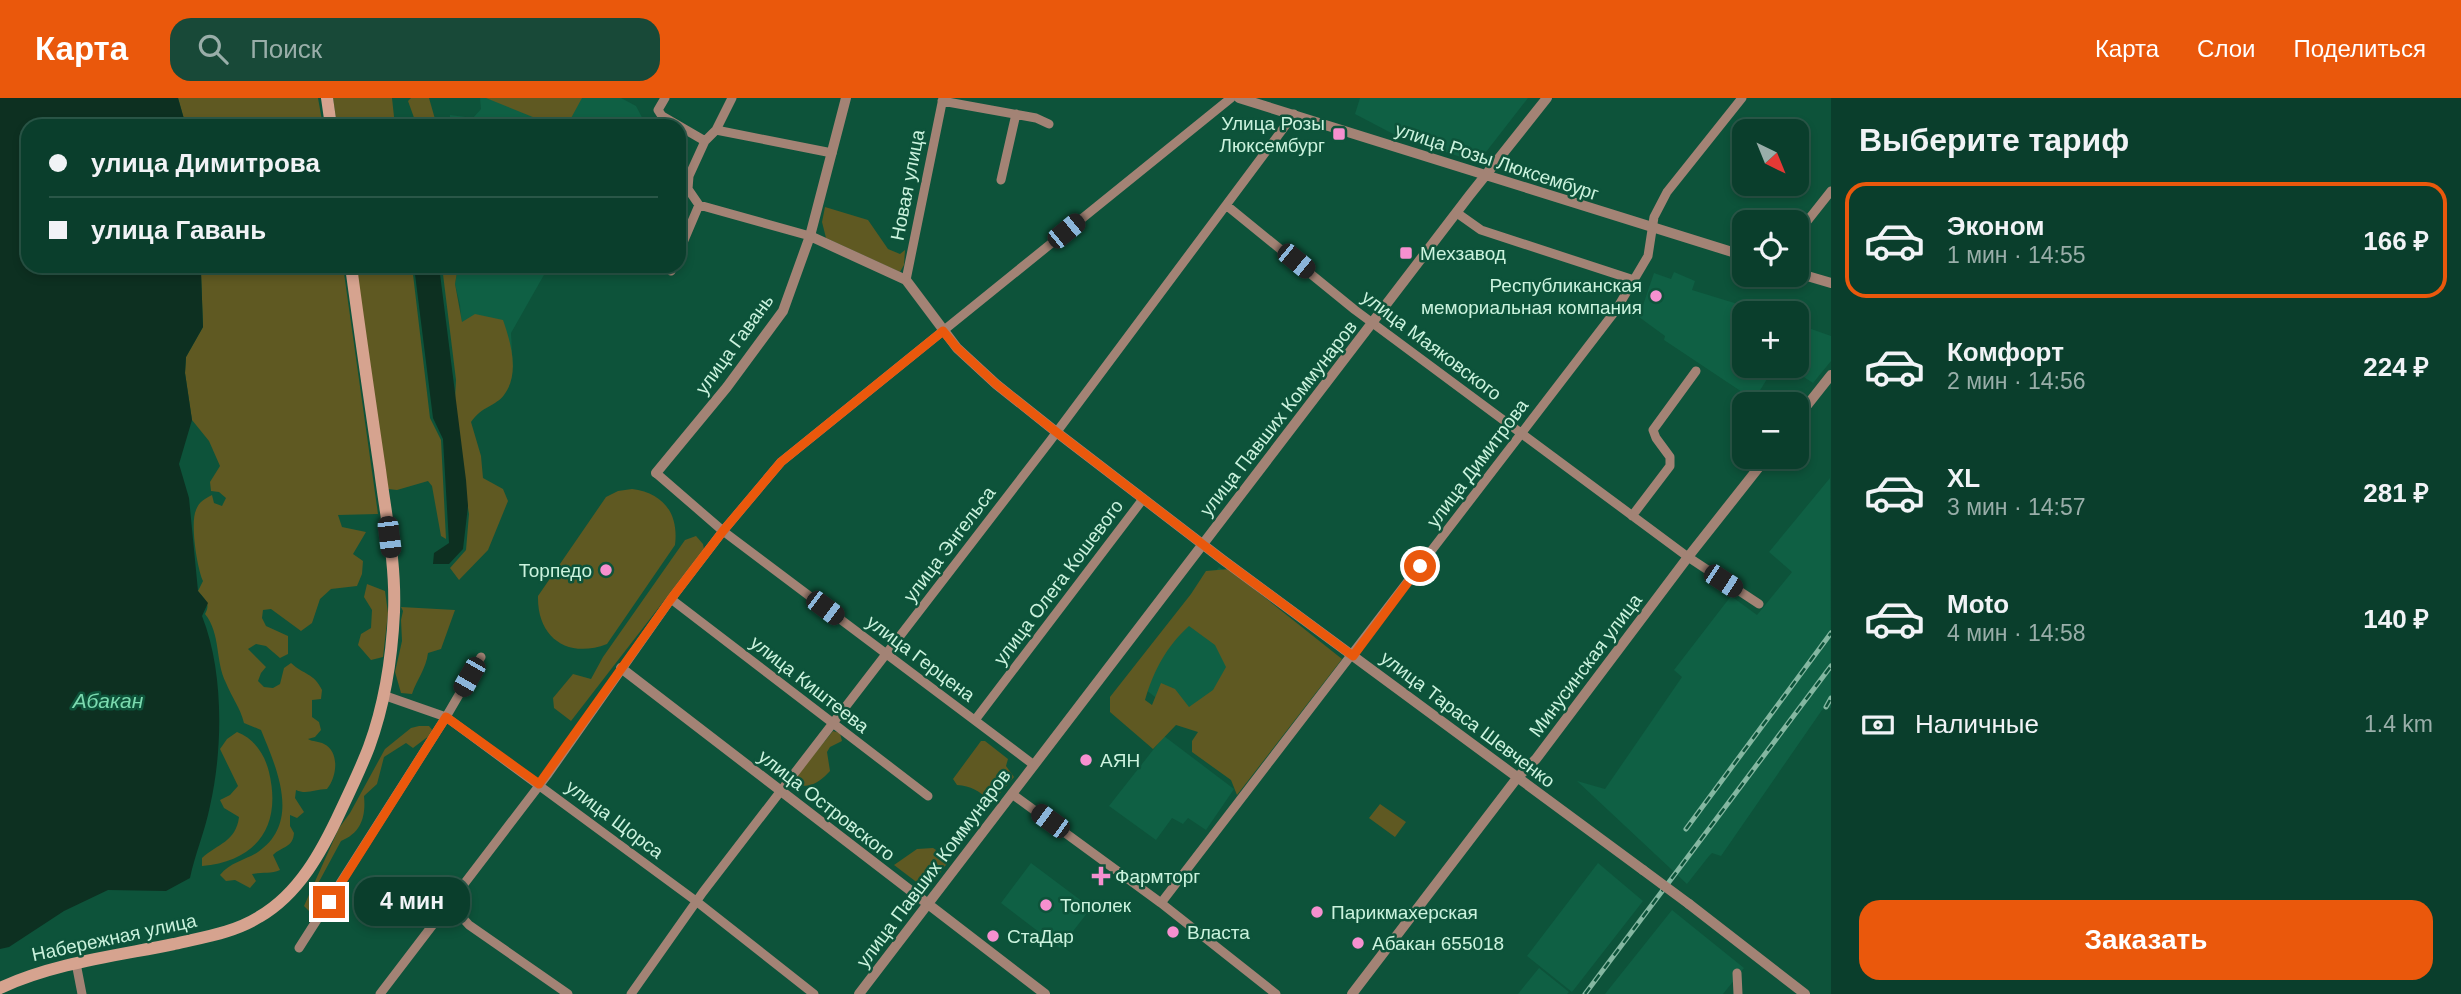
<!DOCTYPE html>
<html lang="ru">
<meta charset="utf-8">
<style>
body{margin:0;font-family:Helvetica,sans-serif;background:#184938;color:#f1f3f6;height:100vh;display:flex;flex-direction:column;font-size:26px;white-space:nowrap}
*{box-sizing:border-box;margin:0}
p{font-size:23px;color:#99aea9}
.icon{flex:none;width:38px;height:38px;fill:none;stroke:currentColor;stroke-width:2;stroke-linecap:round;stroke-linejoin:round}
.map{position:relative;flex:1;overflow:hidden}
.sheet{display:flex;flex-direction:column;background:#0a3e2c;width:630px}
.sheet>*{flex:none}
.hud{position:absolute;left:21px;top:21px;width:665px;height:154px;border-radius:21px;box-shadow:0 4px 10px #0003,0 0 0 2px #2a5748;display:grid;align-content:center;height:154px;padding:0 28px;background:#0a3e2c}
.needle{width:46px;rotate:137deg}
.tools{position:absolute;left:1732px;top:21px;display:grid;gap:14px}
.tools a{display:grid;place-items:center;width:77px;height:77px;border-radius:14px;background:#0a3e2c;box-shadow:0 4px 10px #0003,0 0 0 2px #2a5748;font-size:35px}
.end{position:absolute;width:32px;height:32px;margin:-16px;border:9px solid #ea580c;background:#fff;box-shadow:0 0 0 4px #fff}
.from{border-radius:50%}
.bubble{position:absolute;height:49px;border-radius:21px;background:#0a3e2c;box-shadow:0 4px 10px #0003,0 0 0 2px #2a5748;font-size:23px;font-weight:600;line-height:49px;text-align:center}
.car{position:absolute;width:21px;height:42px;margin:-21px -10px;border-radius:9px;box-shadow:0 0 5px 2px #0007;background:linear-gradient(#222 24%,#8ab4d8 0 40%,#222 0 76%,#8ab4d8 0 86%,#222 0)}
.hud b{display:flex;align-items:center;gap:24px;height:66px;font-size:26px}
.hud b+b{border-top:2px solid #2a5748}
.hud i{width:18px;height:18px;background:#f1f3f6}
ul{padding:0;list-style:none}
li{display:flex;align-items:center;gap:21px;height:116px;margin:0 14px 10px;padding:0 14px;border:4px solid transparent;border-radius:21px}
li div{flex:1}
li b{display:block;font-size:26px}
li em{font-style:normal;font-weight:600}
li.selected{border-color:#ea580c}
li>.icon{width:63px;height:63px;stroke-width:1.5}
h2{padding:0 28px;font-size:32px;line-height:84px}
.pay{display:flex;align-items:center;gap:18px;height:77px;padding:0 28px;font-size:26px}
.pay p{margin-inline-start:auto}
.cta{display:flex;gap:14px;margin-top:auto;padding:14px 28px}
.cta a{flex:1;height:80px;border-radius:21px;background:#ea580c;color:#fff;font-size:28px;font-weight:600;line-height:80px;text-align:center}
header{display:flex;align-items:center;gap:42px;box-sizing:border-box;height:98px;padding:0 35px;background:#ea580c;color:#fff}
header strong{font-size:33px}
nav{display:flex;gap:38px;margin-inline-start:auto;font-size:24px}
.search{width:490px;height:63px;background:#184938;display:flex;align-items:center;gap:18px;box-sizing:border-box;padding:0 24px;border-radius:21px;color:#99aea9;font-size:26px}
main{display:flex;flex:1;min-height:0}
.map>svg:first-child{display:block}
</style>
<header>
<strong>Карта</strong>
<div class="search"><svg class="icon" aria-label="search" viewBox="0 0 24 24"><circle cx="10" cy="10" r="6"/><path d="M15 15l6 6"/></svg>Поиск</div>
<nav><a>Карта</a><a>Слои</a><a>Поделиться</a></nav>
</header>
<main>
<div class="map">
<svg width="1831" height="896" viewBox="0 0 1831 896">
<rect width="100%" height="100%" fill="#0d533a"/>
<path fill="#0f6044" d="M480,0h141l15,8 10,19 -196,1v-11l23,3 8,-9z
M1360,0h168l-49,63 -3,1 -79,-26 -42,-22z
M458,168h91l-38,67 2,35 -50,-31 -3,-32 -5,-21z
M1674,174l21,9 -3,9 75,23h-22v53h30l-21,34 -90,-60 1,-4 -26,-19 15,-44 17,6z
M1797,226l34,12v25l-18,22 -26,-17h10z
M1830,380l1,230 -5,-1 -4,3 -101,146 -9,-3 -3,3 -22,28 -110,-103 28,8 77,-112 -8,-7 57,-74 26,19 35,-43 -23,-20z
M1219,469l66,49 -85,116 -68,-53z
M1164,638l70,53 -28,41 -18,-12 -5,6 -11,-6 -16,22 -47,-34z
M1031,765l60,45 -31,40 -59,-45z
M1598,765l45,38 -71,91 -45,-36z
M1672,812l72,58 -21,26h-118z
M1539,870l30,24 -2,2h-49z"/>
<path fill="#5f5922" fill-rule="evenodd" d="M178,0h140l5,28h-137z
M333,0h59l3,28h-58z
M411,0h18l8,28h-20l-9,-25z
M486,0h96l-12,22 -15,6z
M825,109l43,13 20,29 12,5 5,-4 -1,15 -4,7 -74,-34 -4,-16z
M196,168h147l35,248 -40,1 4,12 24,5 -13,22 10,7 -1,13 -5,12 -26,3 -11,10 -8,24 -11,8 -30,-22 -8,1 -1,8 4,8 22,10v18l-8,4 -14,-12 -10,-2 -8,5 18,18 -5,6 -3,8 6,6 9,1 7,-4 4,-16 7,-5c13,12 23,10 31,27l-1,9 -9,1v17l7,5 2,8 -6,7 -7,2c5,3 11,2 16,5 16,8 13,33 3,45 -12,0 -20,6 -31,1l-1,8 9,14 -7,6 -7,-3v11l4,7c-1,15 -12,13 -21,22l7,15c-9,4 -18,2 -28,4l4,7 -6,7 -15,-8 -9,1 -6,-6c10,-13 26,-15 38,-23 44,-30 18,-85 3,-122l-17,-7c-4,-16 -12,-25 -18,-40 -11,-22 -5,-49 -21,-69 6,-11 0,-14 -7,-23l5,-10c-6,-13 -13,-58 -7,-71 3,-8 8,-11 16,-15l2,8 8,3 4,-8 -7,-6 -8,-1 -1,-9 10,-16 -11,-25 -17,-21 -7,-47 1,-16 17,-30 -2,-55z
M356,168h56l18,152 11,22 5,99 -5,-3 -9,-50 -4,-5 -31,9 -9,-1z
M442,168h16l-3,18 7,38 13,-8 28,6c8,23 17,54 1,75 -8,11 -22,11 -33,27l10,34 2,22 20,11 5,12 -20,49 -29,30 -9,-12 16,-18 3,-36 -15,-95 2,-39z
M632,391c31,4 47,24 43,56l-68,99c-39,15 -70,-6 -69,-48l68,-99 12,-6z
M696,438l7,8 1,5 -133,172 -17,-13 -1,-10 20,-24 18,5 12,-22 82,-117z
M1229,471l113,90 -105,136 -6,-15 -39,-28v-11l6,-9 -22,-7 -23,24 -43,-37v-15l81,-103 15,-23zM1189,528l26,19 11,22 -13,23 -24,17 -14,-18 -14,-6 -9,22 -7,-5c9,-30 21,-53 44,-74z
M367,486l18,7 3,22 -5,44 -12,3 -13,-15 3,-11 10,-6 1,-18 -8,-13z
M401,509l54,3 -14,39 -13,4c-2,16 -11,26 -16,41l-11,-1 -6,-21 7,-31 -1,-21 2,-9z
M419,628h10l5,6 -21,16 -7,-5 -22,14 -7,27 -13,12c2,21 -3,37 -23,45l-27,50 3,17 -7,4 -6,-6 35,-78 11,-15 35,-64 26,-21z
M833,633l7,2 2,8 -12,6 -3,5 3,19c-9,10 -26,23 -36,8z
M237,634c17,6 28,23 32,40 13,54 -12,89 -67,94v-8c15,-14 34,-16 37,-41l-15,-9 -4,-8 10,-5 8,-9 -18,-37 7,-10z
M981,643h4l23,18 -2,7 8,11 -20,23h-5c-10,-9 -18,-14 -32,-15l-4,-6z
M1380,706l26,18 -11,15 -26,-19z
M933,750l11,7 5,6 -22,29 -33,-25 23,-16z"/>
<path fill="#0d3021" d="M0,0h178l8,28h-158v140h168l5,6 2,55 -17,30 -1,16 7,47 -13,44 10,34 9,93 10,12 -6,13c22,55 21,133 8,190 -5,25 -15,48 -20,72l-24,13 -58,-1 -44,21 -55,36 -9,2z
M414,168h25l27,214 2,26 -5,43 -14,15h-16l1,-11 15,-10 -6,-104 -10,-21z"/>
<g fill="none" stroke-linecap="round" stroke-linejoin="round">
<path stroke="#a38375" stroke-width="9" d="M665,0l-7,12 4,6 43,25
M942,3l94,17 13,6
M716,32l116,23
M1001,82l15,-66
M699,107l111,31
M1226,107l129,105 333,247 71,47
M1457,115l24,17 153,50
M1797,136l34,-43
M679,154l20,-47 -11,-16 1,-13 16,-35 11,-11 16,-32
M671,173l2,-5
M906,182l37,-182
M656,375l67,58 311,234
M1632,418l38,-50v-9l-14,-19 -3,-8 43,-59
M671,501l257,197
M383,597l63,22 250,184 118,93
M975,622l168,-221
M1012,696l149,109 115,91
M449,805l20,22 99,69
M1161,805l455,-593 32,-54 6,-39 13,-25 75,-94
M299,850l147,-231 35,-60
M76,865l6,31
M1737,875l1,21
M380,896l168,-220 123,-175 52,-68 58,-69 450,-364
M631,896l72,-102 347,-451 244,-327"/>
<path stroke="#a38375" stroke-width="10" d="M1239,0l506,158
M810,138l96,44 51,68 39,36 59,47 168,129 420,310
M1797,175l34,10
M1797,320l34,-43
M656,375l71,-86 56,-76 27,-75 36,-138
M621,570l424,326
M1689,806l116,90
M859,896l610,-798 78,-98
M1352,896l165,-216 19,-19 152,-202 79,-100"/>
<path stroke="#d6a38f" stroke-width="12" d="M327,0l4,28
M0,890c54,-25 115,-32 174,-44 29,-7 59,-11 85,-27 40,-23 63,-66 82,-107 10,-21 20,-42 28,-63 15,-41 23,-91 25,-135 2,-48 -8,-95 -14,-142 -10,-68 -20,-136 -29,-204"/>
<defs>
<path id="rail" d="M1826,609l5,-9
M1686,731l145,-196
M1585,896l246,-328"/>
</defs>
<use href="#rail" stroke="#84b7a1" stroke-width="5"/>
<use href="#rail" stroke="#0d533a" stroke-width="2.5" stroke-dasharray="8" stroke-linecap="butt"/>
<path stroke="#a38375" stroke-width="10" d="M1643,772l46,34"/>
</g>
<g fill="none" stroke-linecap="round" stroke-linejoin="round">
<path stroke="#ea580c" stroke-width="9" d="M329,804l117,-185 93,67 132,-185 52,-68 58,-69 162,-131 14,17 39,36 59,47 168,129 130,96 67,-90"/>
</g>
<g fill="#f690cf" stroke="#0d533a" stroke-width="2.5">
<rect x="1332" y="29" width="14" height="14" rx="3.5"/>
<rect x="1399" y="148" width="14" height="14" rx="3.5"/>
<circle cx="1656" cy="198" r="7"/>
<circle cx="606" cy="472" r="7"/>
<circle cx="1086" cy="662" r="7"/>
<path d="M1097.5 767.5h7v7h7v7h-7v7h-7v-7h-7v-7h7z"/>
<circle cx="1046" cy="807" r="7"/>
<circle cx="1317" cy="814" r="7"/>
<circle cx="1173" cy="834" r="7"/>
<circle cx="993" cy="838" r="7"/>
<circle cx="1358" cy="845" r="7"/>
</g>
<g text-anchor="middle" stroke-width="5" stroke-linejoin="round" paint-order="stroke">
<g font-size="19" fill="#cbf3de" stroke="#0d533a" text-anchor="start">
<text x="1325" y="32" text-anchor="end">Улица Розы<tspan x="1325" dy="22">Люксембург</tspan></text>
<text x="1420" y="162">Мехзавод</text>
<text x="1642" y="194" text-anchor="end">Республиканская<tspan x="1642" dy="22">мемориальная компания</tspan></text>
<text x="592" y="479" text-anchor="end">Торпедо</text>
<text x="1100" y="669">АЯН</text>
<text x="1115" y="785">Фармторг</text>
<text x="1060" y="814">Тополек</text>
<text x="1331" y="821">Парикмахерская</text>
<text x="1187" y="841">Власта</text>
<text x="1007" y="845">СтаДар</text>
<text x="1372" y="852">Абакан 655018</text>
</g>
<g font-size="19" fill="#cbf3de" stroke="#0d533a">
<text transform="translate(1497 63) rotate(18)" y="7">улица Розы Люксембург</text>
<text transform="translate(907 87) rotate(-79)" y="7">Новая улица</text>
<text transform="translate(734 246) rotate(-54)" y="7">улица Гавань</text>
<text transform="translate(1432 247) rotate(37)" y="7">улица Маяковского</text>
<text transform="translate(1278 320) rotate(-52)" y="7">улица Павших Коммунаров</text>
<text transform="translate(1477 365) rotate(-53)" y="7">улица Димитрова</text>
<text transform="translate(949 446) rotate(-53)" y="7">улица Энгельса</text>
<text transform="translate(1058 484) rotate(-53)" y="7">улица Олега Кошевого</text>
<text transform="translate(921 560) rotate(37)" y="7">улица Герцена</text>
<text transform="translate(1585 567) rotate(-53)" y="7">Минусинская улица</text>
<text transform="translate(810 586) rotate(38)" y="7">улица Киштеева</text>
<text transform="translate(1468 621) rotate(37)" y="7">улица Тараса Шевченко</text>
<text transform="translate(827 707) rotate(38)" y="7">улица Островского</text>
<text transform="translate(615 721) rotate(37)" y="7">улица Щорса</text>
<text transform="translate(933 770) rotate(-53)" y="7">улица Павших Коммунаров</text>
<text transform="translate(114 839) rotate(-12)" y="7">Набережная улица</text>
</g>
<g font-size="21" font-style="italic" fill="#7bdaaf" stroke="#0d533a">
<text x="108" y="610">Абакан</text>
</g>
</g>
</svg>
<div class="tools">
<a><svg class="needle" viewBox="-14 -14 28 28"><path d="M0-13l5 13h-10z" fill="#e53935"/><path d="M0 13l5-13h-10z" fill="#99aea9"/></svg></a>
<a><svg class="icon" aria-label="locate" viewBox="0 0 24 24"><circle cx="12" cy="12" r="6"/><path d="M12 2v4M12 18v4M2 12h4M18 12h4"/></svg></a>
<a>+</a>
<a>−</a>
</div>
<i class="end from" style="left:1420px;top:468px"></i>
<i class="end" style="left:329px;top:804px"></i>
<div class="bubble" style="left:354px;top:779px;width:116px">4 мин</div>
<i class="car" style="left:1066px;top:133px;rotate:51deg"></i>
<i class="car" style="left:1296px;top:163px;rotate:129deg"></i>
<i class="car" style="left:389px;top:439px;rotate:173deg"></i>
<i class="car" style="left:1723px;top:483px;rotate:123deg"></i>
<i class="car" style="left:825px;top:510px;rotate:127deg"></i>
<i class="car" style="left:469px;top:579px;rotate:210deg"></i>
<i class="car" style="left:1050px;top:723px;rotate:306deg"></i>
<div class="hud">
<b><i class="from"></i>улица Димитрова</b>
<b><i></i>улица Гавань</b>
</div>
</div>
<section class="sheet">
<h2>Выберите тариф</h2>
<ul>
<li class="selected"><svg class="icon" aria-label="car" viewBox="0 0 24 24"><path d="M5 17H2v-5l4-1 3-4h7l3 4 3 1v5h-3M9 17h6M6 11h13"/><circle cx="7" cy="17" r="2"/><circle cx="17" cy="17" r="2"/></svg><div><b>Эконом</b><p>1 мин · 14:55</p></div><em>166 ₽</em></li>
<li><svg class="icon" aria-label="car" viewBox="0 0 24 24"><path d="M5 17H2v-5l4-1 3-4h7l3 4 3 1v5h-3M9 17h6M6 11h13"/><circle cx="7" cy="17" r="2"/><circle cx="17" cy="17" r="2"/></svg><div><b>Комфорт</b><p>2 мин · 14:56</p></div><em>224 ₽</em></li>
<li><svg class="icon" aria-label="car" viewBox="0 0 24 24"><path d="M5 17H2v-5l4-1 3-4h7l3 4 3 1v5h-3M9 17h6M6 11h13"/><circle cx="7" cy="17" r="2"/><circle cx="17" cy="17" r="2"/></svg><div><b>XL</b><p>3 мин · 14:57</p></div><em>281 ₽</em></li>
<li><svg class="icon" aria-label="car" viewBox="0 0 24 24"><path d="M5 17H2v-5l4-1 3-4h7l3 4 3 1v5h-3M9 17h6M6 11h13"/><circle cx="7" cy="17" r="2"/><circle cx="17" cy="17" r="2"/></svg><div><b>Moto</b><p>4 мин · 14:58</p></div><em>140 ₽</em></li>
</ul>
<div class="pay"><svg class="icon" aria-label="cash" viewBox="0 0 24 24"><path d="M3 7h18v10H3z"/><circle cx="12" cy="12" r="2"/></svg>Наличные<p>1.4 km</p></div>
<div class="cta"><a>Заказать</a></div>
</section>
</main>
